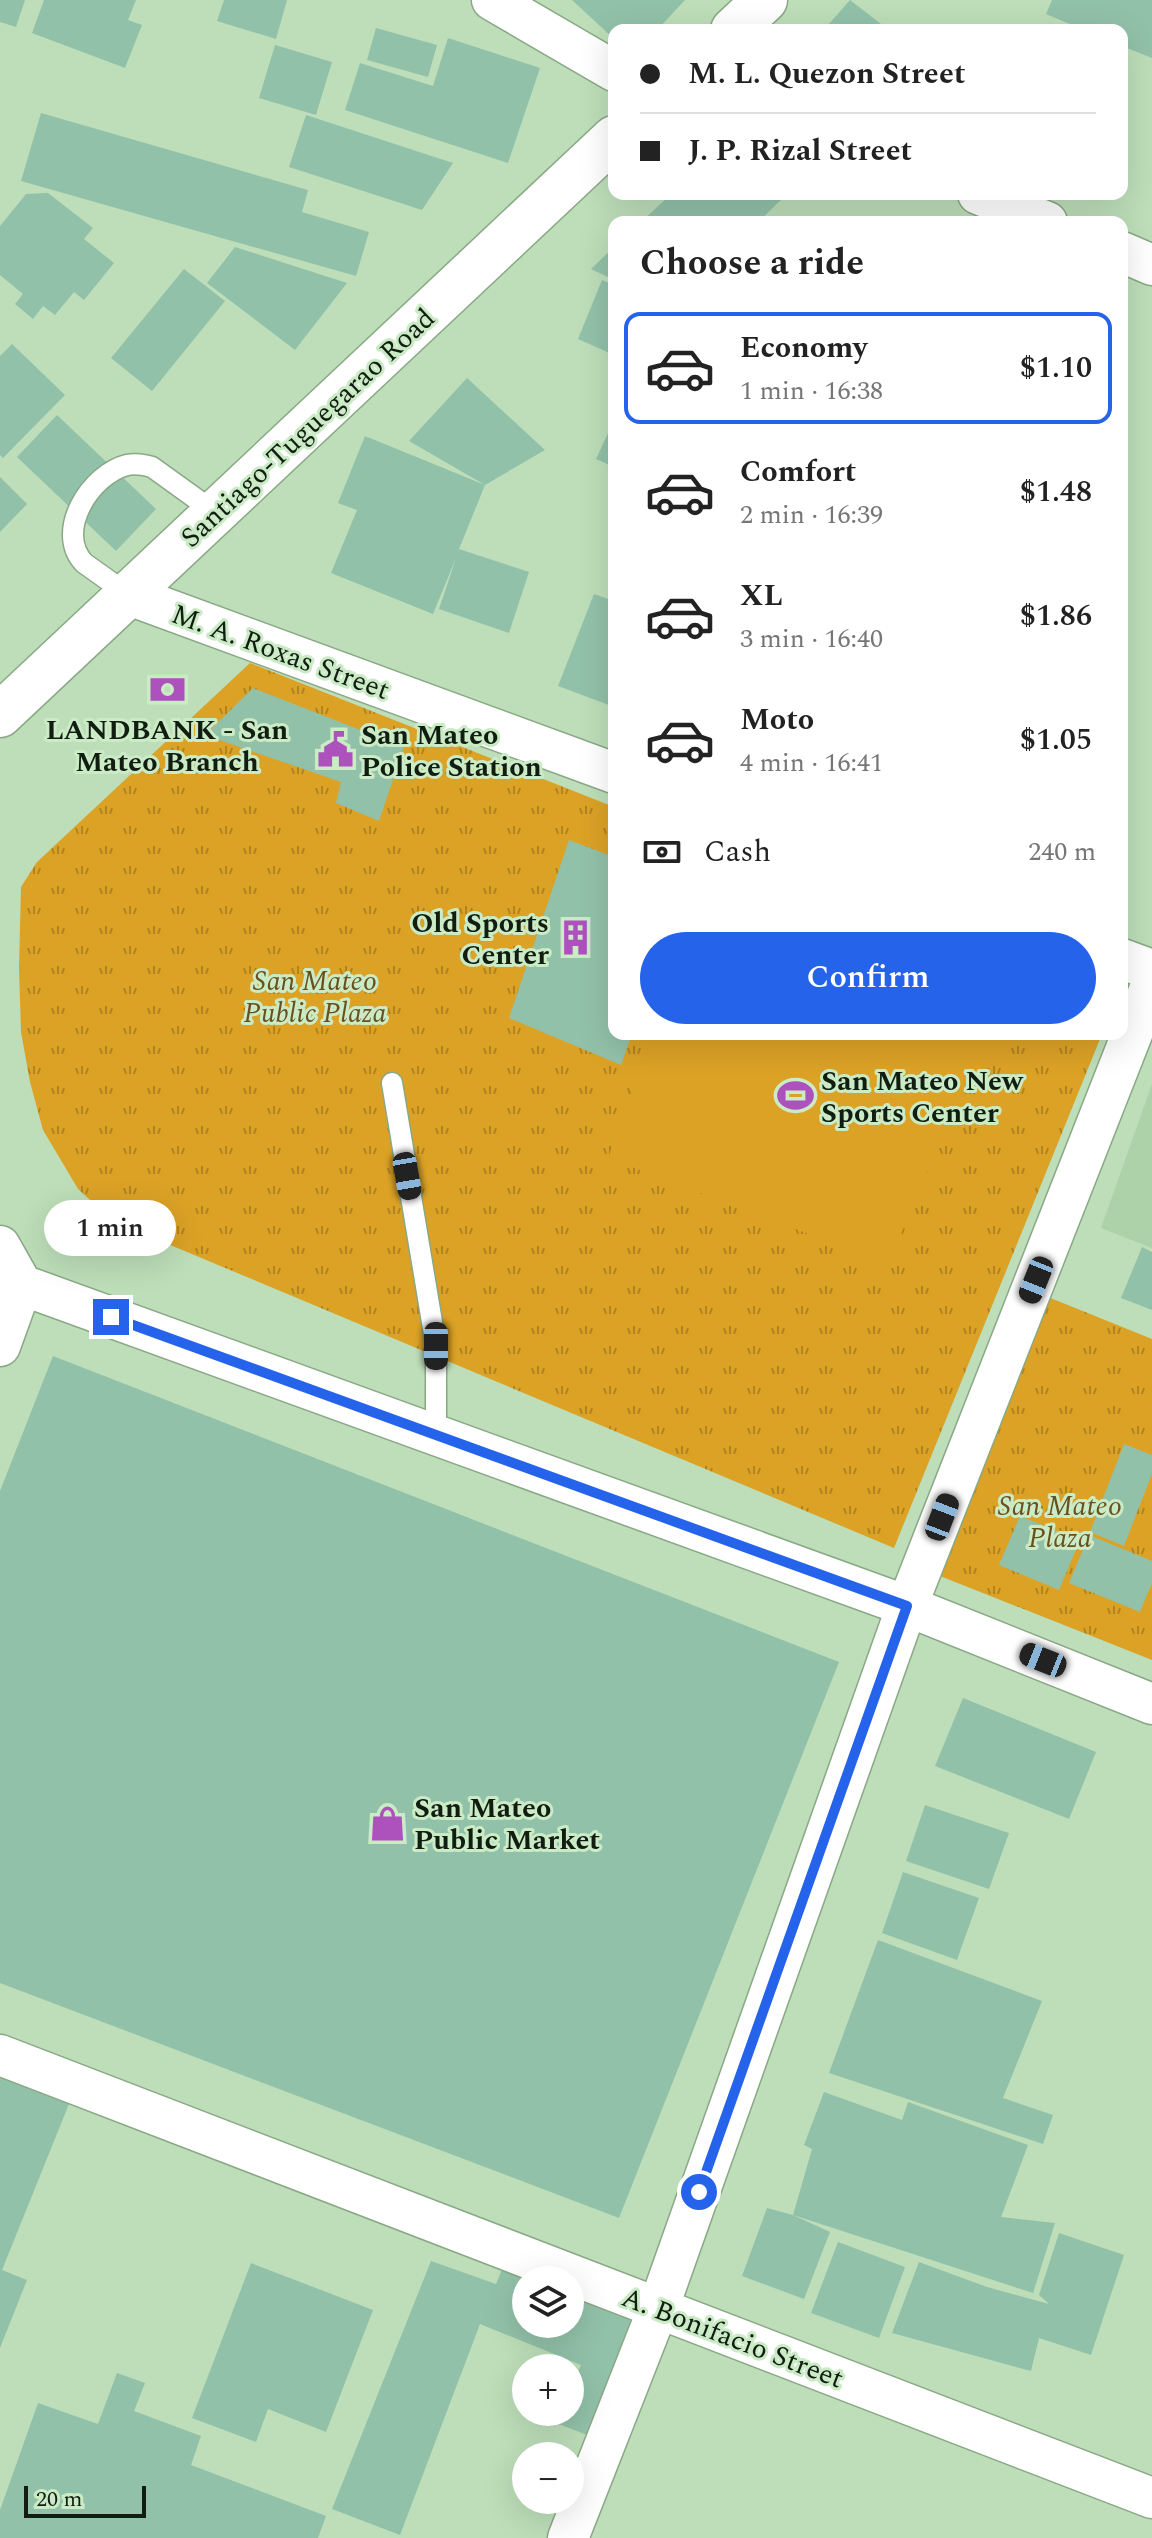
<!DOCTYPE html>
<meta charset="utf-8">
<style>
body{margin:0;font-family:Spectral,serif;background:#f6f6f6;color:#222;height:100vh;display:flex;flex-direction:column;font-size:30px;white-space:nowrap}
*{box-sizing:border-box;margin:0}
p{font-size:26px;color:#767676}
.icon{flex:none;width:44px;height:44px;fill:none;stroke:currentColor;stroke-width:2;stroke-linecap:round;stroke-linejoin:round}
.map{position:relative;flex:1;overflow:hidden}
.details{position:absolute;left:608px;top:216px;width:520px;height:824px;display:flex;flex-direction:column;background:#fff;border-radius:16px;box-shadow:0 8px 32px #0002}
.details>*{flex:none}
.guide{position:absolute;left:608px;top:24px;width:520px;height:176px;border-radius:16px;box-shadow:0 8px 32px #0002;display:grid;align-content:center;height:176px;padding:0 32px;background:#fff}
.buttons{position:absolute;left:512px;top:2266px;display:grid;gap:16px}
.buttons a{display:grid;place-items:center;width:72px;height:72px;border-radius:50%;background:#fff;box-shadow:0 8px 32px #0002;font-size:40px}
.scale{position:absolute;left:24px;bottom:20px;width:122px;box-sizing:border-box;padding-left:8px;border:4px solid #111d10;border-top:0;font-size:22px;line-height:28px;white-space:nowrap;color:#111d10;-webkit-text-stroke:6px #caebc6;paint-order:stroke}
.end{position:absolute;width:36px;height:36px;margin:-18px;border:10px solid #2563eb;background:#fff;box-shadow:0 0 0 4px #fff}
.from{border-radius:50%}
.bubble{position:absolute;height:56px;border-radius:28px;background:#fff;box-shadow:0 8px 32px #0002;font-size:26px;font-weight:600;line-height:56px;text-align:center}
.car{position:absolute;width:24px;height:48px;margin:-24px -12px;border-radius:10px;box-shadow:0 0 6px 2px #0007;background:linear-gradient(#222 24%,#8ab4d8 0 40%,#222 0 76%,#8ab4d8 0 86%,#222 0)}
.guide b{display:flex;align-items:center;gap:28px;height:76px;font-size:30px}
.guide b+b{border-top:2px solid #e0e0e0}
.guide i{width:20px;height:20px;background:#222}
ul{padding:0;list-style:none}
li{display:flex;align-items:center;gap:24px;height:112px;margin:0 16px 12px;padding:0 16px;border:4px solid transparent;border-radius:16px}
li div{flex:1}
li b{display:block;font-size:30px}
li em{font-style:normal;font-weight:600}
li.active{border-color:#2563eb}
li>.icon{width:72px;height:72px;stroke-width:1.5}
h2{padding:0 32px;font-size:36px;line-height:96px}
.pay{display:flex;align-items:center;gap:20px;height:88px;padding:0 32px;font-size:30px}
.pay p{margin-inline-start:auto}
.button{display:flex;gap:16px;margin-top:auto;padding:16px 32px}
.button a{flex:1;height:92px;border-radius:48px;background:#2563eb;color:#fff;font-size:32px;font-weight:600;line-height:92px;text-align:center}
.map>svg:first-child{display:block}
</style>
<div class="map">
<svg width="1152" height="2538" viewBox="0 0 1152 2538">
<defs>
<pattern id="grass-tufts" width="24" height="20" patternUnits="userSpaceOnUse" patternTransform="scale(2)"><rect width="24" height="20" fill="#dba226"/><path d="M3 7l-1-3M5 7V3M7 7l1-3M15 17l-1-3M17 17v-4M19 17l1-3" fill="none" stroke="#b0831f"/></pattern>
</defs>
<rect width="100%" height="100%" fill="#bddeb9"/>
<path fill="#add1a8" d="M1152,1084v164l-51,-20z"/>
<path fill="url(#grass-tufts)" d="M250,663l364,144v227h488l-208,514 -781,-327 -35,-32 -35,-59 -13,-48 -9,-50 -2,-64 2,-81 16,-25z
M1048,1297l104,42v321l-212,-84z"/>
<path fill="#dba226" d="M652,1034h335l-99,230 -280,-106z"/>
<path fill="#92c1a9" d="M0,0h25l-9,27 -16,-5z
M44,0h92l-8,20 14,5 -17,43 -93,-35z
M224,0h63l-11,39 -59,-18z
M572,0h113l-28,30h-43v9z
M850,0l31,24 -5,6h-42l-6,-5z
M1052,0h100v58l-30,-12v-16h-38l-38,-16z
M376,28l61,17 -9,32 -61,-17z
M448,38l92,30 -32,95 -163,-53 15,-47 73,23z
M275,45l57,17 -16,53 -57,-17z
M41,113l267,77 -6,22 67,20 -13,44 -335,-95z
M306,115l147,48 -31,47 -133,-43z
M48,193l45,35 -9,11 30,24 -30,37 -10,-8 -19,23 -12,-9 -10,13 -18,-15 8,-10 -23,-19v-49l26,-32z
M671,194h116l-29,28h-117z
M235,247l112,36 -52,67 -88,-67z
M614,247v33l-23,-11z
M184,269l41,32 -73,90 -41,-33z
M602,280l12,5v70l-36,-16z
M12,344l53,51 -62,63 -3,-3v-99z
M467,378l78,72 -60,35 -76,-44z
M57,415l99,94 -40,42 -99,-94z
M614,420v47l-18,-8z
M365,436l120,49 -26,64 70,23 -20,61 -70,-24 17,-51 -23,56 -102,-41 26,-63 -19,-7z
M0,477l27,27 -27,28z
M594,594l20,7v106l-56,-21z
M253,688l151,59 -25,74 -43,-18 5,-21 -136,-47z
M569,840l45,17v177h18l-11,31 -112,-47z
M1142,1247l10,5v58l-31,-12z
M53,1356l786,306 -220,556 -619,-235v-492z
M1124,1444l28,11v19l-28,72 -34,-14z
M1020,1516l60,24 -21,50 -60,-25z
M1089,1535l63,26v22l-12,29 -71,-29z
M963,1698l133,54 -27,67 -134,-53z
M925,1805l84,28 -20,56 -83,-28z
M903,1872l76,26 -22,62 -75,-27z
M878,1940l164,61 -39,97 50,17 -10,29 -214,-71z
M0,2076l69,28 -67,166 25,10 -27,68z
M824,2092l78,28 6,-18 120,43 -27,72 54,6 -22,70 -240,-78 37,17 -26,67 -62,-23 25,-68 26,7 19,-66 -8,-4z
M1059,2233l65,22 -33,100 -52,-17 -8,33 -139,-38 27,-71 68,25 62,17 -10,-9z
M838,2242l67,25 -26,71 -68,-25z
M431,2261l65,23 7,-17 31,13h-8v44h44v-30l72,30 -47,114 -39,-15 5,-11h9v-21l11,-26 -101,-41 -80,211 -68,-26z
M251,2263l122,47 -47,122 -58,-23 -12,33 -64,-24z
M117,2373l28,10 -11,28 67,25 -10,29 135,51 -8,22h-318v-28l38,-107 60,21z"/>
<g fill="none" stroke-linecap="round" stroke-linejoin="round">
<defs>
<path id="lane" d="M129,595l-45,-32c-30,-32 7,-89 43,-98 9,-2 17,0 25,2l64,46
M392,1083l44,263v89"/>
<path id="street" d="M492,0l122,71
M978,194l69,28
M1122,252l30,13
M129,595l485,178
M1122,959l30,11
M0,1246l22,39
M0,1285h22l885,321 245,98
M0,1346l22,-61
M0,2055l1152,443
M568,2538l90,-229 249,-703 245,-623"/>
<path id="highway" d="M733,30l32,-30
M0,715l614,-577"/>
</defs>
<use href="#lane" stroke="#89a885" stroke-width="23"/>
<use href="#street" stroke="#89a885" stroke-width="43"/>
<use href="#highway" stroke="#89a885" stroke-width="47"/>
<use href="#lane" stroke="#fff" stroke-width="20"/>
<use href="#street" stroke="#fff" stroke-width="40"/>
<use href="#highway" stroke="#fff" stroke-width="44"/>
</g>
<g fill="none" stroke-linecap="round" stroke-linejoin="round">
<path stroke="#2563eb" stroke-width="10" d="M111,1317l796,289 -208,586"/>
</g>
<defs>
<symbol id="bank-bare" viewBox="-9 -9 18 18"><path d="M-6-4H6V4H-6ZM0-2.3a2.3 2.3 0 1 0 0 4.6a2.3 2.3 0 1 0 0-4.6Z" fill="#ad51bc" stroke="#caebc6" stroke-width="2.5" paint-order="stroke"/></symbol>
<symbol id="civic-bare" viewBox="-9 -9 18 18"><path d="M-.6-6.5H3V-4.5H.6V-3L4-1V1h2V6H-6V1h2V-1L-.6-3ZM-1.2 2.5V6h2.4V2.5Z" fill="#ad51bc" stroke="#caebc6" stroke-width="2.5" paint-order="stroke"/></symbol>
<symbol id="building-bare" viewBox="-9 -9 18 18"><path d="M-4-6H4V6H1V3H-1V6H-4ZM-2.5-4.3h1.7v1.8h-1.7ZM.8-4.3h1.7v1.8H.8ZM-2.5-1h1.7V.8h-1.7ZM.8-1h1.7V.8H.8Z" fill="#ad51bc" stroke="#caebc6" stroke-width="2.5" paint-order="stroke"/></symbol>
<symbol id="stadium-bare" viewBox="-9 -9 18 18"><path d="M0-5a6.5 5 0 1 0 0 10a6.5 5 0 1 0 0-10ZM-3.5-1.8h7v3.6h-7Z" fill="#ad51bc" stroke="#caebc6" stroke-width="2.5" paint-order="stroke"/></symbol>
<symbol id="shop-bare" viewBox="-9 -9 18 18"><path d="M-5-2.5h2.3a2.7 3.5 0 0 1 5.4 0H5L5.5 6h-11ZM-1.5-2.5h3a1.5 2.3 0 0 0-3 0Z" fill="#ad51bc" stroke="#caebc6" stroke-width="2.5" paint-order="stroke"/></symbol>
</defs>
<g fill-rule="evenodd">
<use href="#bank-bare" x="142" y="664" width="51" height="51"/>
<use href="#civic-bare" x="310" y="724" width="51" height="51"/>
<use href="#building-bare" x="550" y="912" width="51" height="51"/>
<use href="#stadium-bare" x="770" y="1070" width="51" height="51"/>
<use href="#shop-bare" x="362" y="1798" width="51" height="51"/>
</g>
<g text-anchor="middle" stroke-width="6" stroke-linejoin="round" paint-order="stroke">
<g font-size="28" fill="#111d10" stroke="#caebc6">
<text transform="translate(307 427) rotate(-43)" y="10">Santiago-Tuguegarao Road</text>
<text transform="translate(281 651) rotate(20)" y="10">M. A. Roxas Street</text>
<text transform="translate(733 2337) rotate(21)" y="10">A. Bonifacio Street</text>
</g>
<g font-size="28" font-weight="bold" fill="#111d10" stroke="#caebc6" text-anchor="start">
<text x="167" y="739" text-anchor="middle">LANDBANK - San<tspan x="167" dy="32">Mateo Branch</tspan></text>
<text x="361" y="744">San Mateo<tspan x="361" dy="32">Police Station</tspan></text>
<text x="549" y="932" text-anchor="end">Old Sports<tspan x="549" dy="32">Center</tspan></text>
<text x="821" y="1090">San Mateo New<tspan x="821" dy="32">Sports Center</tspan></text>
<text x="414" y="1817">San Mateo<tspan x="414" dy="32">Public Market</tspan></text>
</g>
<g font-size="28" font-style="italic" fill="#69501e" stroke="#caebc6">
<text x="315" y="990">San Mateo<tspan x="315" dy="32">Public Plaza</tspan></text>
<text x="1060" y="1515">San Mateo<tspan x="1060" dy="32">Plaza</tspan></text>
</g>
</g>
</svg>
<div class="buttons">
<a><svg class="icon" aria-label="layers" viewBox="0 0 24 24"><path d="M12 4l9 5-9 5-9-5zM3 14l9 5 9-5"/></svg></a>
<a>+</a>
<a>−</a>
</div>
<div class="scale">20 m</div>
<i class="end from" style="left:699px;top:2192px"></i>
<i class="end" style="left:111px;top:1317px"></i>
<div class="bubble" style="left:44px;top:1200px;width:132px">1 min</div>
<i class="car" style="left:407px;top:1176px;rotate:170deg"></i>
<i class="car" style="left:1036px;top:1280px;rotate:202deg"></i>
<i class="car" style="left:436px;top:1346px;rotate:180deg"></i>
<i class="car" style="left:942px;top:1517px;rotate:21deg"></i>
<i class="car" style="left:1043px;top:1660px;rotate:292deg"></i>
<div class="guide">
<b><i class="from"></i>M. L. Quezon Street</b>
<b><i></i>J. P. Rizal Street</b>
</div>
<section class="details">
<h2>Choose a ride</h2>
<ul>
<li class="active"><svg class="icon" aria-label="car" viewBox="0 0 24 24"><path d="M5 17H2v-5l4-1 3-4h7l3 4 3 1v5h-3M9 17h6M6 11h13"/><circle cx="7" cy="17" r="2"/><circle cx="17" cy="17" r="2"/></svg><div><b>Economy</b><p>1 min · 16:38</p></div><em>$1.10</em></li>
<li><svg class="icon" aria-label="car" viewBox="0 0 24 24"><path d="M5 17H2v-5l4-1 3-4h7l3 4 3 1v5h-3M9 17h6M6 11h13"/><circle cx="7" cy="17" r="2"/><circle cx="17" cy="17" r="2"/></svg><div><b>Comfort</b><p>2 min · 16:39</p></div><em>$1.48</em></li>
<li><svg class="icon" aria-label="car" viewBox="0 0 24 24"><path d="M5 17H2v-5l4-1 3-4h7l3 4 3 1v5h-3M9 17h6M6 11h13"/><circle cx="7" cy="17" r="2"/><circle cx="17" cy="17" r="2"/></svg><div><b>XL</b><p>3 min · 16:40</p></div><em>$1.86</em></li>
<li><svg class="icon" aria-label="car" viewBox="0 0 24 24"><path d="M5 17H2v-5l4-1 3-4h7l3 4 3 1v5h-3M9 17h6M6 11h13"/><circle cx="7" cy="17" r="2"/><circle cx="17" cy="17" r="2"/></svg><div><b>Moto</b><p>4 min · 16:41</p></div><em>$1.05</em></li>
</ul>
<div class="pay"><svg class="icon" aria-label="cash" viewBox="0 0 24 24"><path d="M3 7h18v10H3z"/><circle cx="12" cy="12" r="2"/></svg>Cash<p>240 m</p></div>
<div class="button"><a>Confirm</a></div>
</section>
</div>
